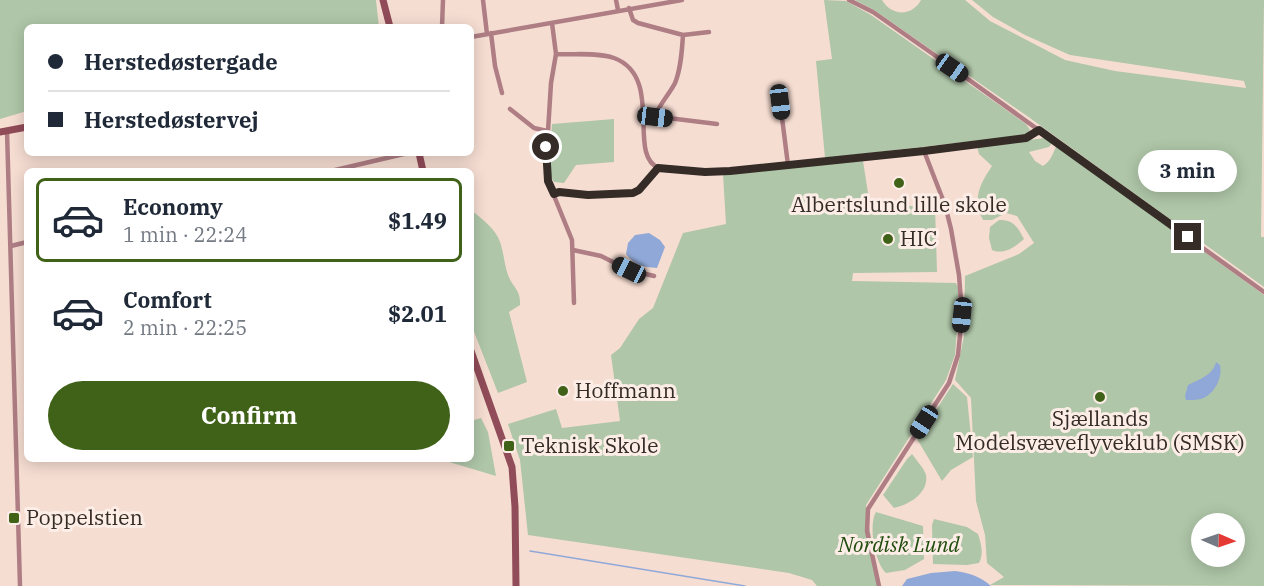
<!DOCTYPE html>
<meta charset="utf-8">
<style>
body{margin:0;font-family:"IBM Plex Serif",serif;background:#f6f6f7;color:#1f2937;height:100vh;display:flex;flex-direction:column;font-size:22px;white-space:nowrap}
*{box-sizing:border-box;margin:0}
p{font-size:20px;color:#747a83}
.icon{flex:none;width:33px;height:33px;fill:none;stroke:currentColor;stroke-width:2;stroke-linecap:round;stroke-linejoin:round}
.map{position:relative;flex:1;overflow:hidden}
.side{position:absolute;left:24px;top:168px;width:450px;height:294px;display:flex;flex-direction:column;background:#fff;border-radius:9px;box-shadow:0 3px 15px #0003}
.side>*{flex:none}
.guide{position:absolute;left:24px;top:24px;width:450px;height:132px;border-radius:9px;box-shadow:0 3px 15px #0003;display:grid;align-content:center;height:132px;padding:0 24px;background:#fff}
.needle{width:39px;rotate:92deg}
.tools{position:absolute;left:1191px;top:513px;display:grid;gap:12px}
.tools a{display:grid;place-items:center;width:54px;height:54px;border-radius:50%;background:#fff;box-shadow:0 3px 15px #0003;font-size:30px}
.end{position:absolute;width:27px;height:27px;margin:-14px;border:8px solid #352c27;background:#fff;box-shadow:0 0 0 3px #fff}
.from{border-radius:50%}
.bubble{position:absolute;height:42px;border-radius:21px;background:#fff;box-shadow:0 3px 15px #0003;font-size:20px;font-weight:700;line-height:42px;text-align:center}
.car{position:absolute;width:18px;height:36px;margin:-18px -9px;border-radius:8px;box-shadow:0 0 4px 2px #0007;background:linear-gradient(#222 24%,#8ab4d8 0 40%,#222 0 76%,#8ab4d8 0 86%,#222 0)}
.guide b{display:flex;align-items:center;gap:21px;height:57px;font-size:22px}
.guide b+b{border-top:2px solid #e0e1e3}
.guide i{width:15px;height:15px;background:#1f2937}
ul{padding:10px 0 0;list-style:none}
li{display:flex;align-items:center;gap:18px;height:84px;margin:0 12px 9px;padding:0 12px;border:3px solid transparent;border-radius:9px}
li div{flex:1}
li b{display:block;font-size:22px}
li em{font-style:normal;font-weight:700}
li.selected{border-color:#406218}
li>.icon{width:54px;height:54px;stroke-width:1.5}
.button{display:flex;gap:12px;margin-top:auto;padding:12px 24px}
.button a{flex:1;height:69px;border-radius:36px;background:#406218;color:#fff;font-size:24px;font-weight:700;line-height:69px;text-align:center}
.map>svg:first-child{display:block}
</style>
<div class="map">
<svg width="1264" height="586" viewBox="0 0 1264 586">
<rect width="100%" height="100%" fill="#f6ddd2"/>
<path fill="#afc6a8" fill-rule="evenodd" d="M0,0h376l3,27h-352v84l-27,8z
M824,0l22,1 25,14 155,109 4,6 -4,5 -201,23 -9,-97 16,-2z
M855,0h27c9,16 30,17 39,0h44l25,21 75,39 50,11 131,17 -2,-7 -174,-26 -45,-20 -32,-18 -21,-17h292l-3,237h3v50l-234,-169 -156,-108z
M614,119v43l-38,3 -12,18 -10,-1c-10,-14 -3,-41 -2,-58z
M1045,138l7,5 -3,4 -20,5 6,9 8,5c9,-6 9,-12 14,-21l207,150v291l-274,-1 14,-8 -17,-14 -2,-28 -9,-34 -5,-103 -16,-18 9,-44 1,-60 54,-22 15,-11 -17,-27 -11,-3 -14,7h-9c-11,-21 -3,-36 9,-54l-13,-12 -2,-8zM1202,524h32v32h-32z
M863,161l7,45h65l2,66 -84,1 -1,8 104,2 2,4v29l-3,39 -9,25 -80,125 12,81h-61l-5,-6 -23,-7 -261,-38 -8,-75 -12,-36 48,-15 6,19 58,-7 -9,-66 9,-7 19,-29 14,-11 30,-75 43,-9 -3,-50z
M471,210c10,8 25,19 29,32 4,11 4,22 8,33 5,13 13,15 12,30l-11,7 18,70 -29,11 -27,-69z
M999,220c15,-1 19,8 25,19 -9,8 -20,16 -32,11l-3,-12 1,-11z
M953,384l14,13 6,60 -22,13 -9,11 -25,-42z
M481,418l7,14 8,44 -57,-17h32v-38z
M912,454c4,6 12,14 14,21 3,18 -17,30 -32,33l-11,-13 24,-36z
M876,512l47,14 1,33 -19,11 -19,3c-11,-10 -18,-48 -10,-61z
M934,519l33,8 11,7c3,9 6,20 1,29l-12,2 -34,-1 -1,-39z"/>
<path fill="#90a8d7" d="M649,233l11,7 5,7 -8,21c-15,-1 -22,-3 -31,-14l2,-11 7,-8z
M1216,362l4,3c3,13 -6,30 -19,34 -4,1 -10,1 -15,1l-1,-4 3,-11c12,-6 25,-10 28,-23z
M955,571c14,2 25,5 36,15h-89l5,-7 24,-6z"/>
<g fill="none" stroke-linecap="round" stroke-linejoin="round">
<path stroke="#90a8d7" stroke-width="1.5" d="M530,551l215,35"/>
<path stroke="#ae7e84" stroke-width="4.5" d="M483,0l4,34
M616,0l2,10
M849,0l24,12 60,42 331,238
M629,8l4,12 5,3 45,12 26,-3
M552,23l4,31 -5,29 -5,80 2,18 24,59 2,63
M442,27l1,-27
M491,33l4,33 7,27
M471,37l211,-37
M556,54c18,1 41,-2 58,4 51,19 12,98 45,110 9,3 19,2 27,3 32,1 64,-2 96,-6 81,-8 162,-18 244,-27l13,-7
M780,102l8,63
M510,109l24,19 13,3
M644,115l73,9
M655,117c4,-13 14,-22 20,-34 6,-14 7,-33 8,-48
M7,131l13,455
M331,171l77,-18
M554,194l5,-2 29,3 45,-2 6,-3 19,-22
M11,246l16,-4
M573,250l28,6 28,14 25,6
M879,586l-12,-55 1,-22 81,-126 9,-28 4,-40 -3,-40 -8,-46 -6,-24 -21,-54"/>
<path stroke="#904c58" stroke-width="7" d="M383,0l7,27
M0,132l27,-5
M419,153l4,18
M471,351l41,116 3,40 1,79"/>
</g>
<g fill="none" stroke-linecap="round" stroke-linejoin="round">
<path stroke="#352c27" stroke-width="8" d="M546,147l2,34 6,13 5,-2 29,3 45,-2 6,-3 19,-22 47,4 25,-1 194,-20 102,-13 13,-8 149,107"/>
</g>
<g fill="#406218" stroke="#fcede6" stroke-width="2">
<circle cx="899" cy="183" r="6"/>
<circle cx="888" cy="239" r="6"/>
<circle cx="563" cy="391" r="6"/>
<circle cx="1100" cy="397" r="6"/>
<rect x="503" y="440" width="12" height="12" rx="3"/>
<rect x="8" y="512" width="12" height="12" rx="3"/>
</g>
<g text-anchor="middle" stroke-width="6" stroke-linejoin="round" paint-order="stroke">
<g font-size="21" fill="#352c27" stroke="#fcede6" text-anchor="start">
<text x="899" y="212" text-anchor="middle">Albertslund lille skole</text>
<text x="900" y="246">HIC</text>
<text x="575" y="398">Hoffmann</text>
<text x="1100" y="426" text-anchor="middle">Sjællands<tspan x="1100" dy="24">Modelsvæveflyveklub (SMSK)</tspan></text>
<text x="521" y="453">Teknisk Skole</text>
<text x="26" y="525">Poppelstien</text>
</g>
<g font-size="21" font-style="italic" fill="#204d0e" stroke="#fcede6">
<text x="899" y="552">Nordisk Lund</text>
</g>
</g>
</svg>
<div class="tools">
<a><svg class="needle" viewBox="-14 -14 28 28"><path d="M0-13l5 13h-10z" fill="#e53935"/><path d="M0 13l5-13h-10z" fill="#747a83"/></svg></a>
</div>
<i class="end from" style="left:546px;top:147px"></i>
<i class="end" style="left:1188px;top:237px"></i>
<div class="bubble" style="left:1138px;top:150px;width:99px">3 min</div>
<i class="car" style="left:952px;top:68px;rotate:125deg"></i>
<i class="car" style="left:780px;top:102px;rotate:173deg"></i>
<i class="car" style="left:655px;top:117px;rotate:97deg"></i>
<i class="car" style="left:629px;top:270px;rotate:296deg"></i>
<i class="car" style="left:962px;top:315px;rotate:186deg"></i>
<i class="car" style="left:924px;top:422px;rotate:213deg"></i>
<div class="guide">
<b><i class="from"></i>Herstedøstergade</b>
<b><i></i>Herstedøstervej</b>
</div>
<section class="side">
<ul>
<li class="selected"><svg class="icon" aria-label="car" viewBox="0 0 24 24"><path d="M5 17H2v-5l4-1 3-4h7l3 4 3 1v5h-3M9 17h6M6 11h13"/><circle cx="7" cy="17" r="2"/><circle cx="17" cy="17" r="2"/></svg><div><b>Economy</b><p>1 min · 22:24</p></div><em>$1.49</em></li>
<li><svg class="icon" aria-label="car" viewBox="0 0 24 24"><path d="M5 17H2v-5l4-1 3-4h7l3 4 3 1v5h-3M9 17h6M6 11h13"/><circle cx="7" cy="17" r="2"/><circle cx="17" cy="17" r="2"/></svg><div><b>Comfort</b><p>2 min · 22:25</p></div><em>$2.01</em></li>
</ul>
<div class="button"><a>Confirm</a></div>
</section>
</div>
